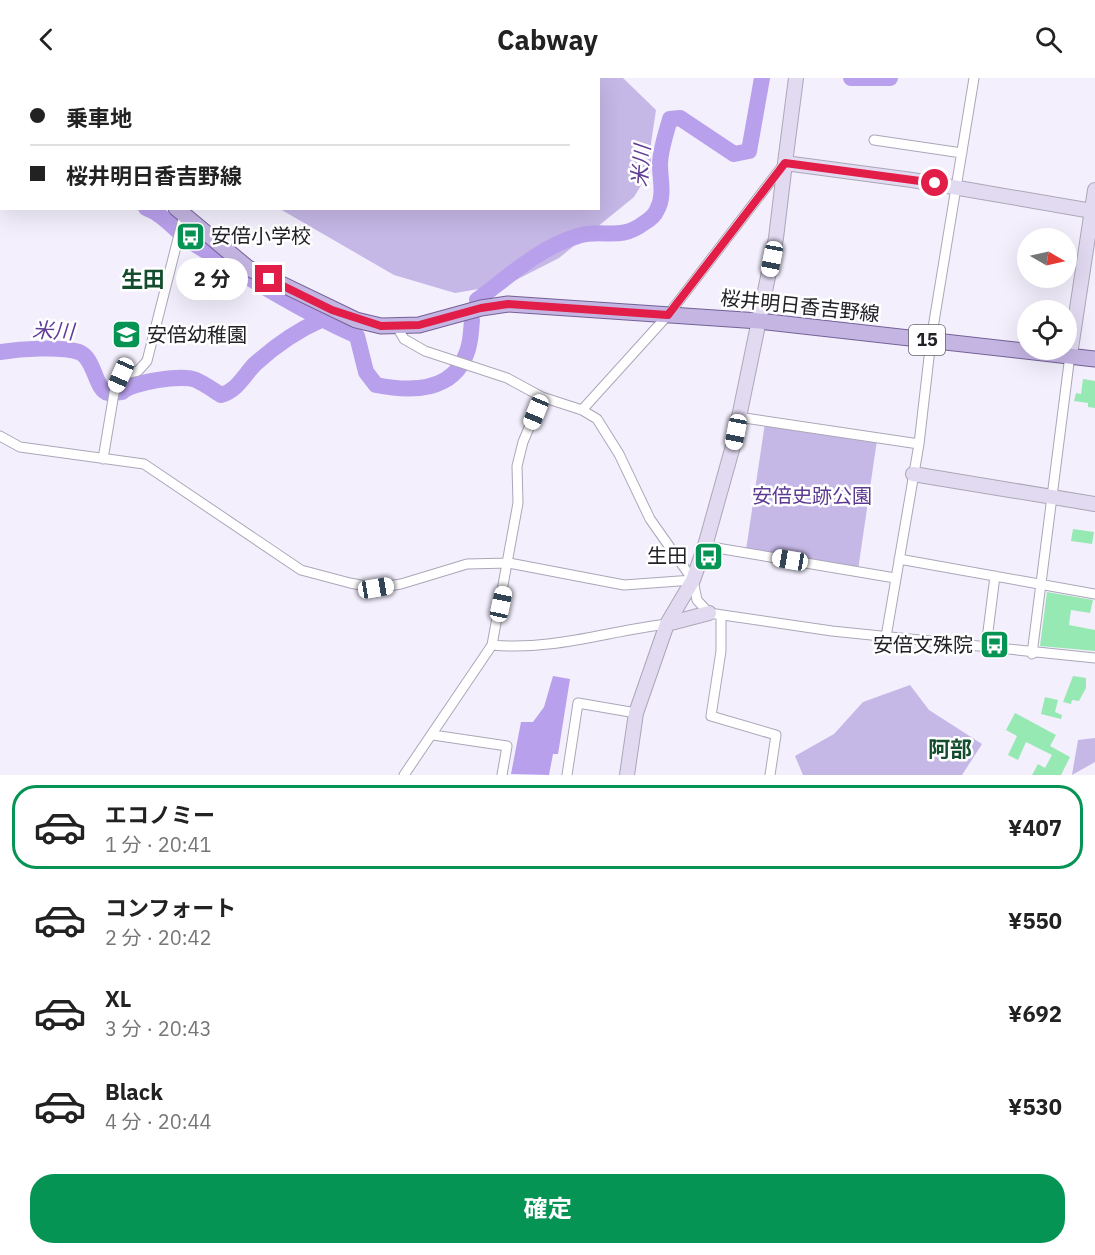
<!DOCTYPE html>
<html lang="ja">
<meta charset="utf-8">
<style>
body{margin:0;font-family:"IBM Plex Sans","Noto Sans JP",sans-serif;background:#f2f2f2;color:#222;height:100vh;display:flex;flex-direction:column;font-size:22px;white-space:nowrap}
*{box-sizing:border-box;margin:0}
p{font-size:20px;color:#767676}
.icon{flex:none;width:33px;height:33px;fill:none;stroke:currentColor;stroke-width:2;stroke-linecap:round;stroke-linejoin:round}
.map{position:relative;height:697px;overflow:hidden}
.side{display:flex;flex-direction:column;background:#fff;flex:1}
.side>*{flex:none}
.hud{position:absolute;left:0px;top:0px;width:600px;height:132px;box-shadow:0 6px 24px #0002;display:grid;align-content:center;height:132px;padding:0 30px;background:#fff}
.needle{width:39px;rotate:99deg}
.controls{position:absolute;left:1017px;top:150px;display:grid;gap:12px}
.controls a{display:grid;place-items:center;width:60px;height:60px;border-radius:50%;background:#fff;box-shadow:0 6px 24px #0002;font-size:30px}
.end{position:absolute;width:27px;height:27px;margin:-14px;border:8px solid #e11d48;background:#fff;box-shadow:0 0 0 3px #fff}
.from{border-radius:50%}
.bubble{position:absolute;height:42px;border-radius:21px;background:#fff;box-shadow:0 6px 24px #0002;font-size:20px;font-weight:700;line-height:42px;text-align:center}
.car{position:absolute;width:18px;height:36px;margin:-18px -9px;border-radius:8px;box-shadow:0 0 4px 2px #0007;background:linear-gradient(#fff 24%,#345 0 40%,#fff 0 76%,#345 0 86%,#fff 0)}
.hud b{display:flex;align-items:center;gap:21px;height:57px;font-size:22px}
.hud b+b{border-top:2px solid #e0e0e0}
.hud i{width:15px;height:15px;background:#222}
ul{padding:10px 0 0;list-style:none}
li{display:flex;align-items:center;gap:18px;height:84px;margin:0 12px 9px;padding:0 18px;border:3px solid transparent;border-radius:24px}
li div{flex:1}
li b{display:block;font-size:22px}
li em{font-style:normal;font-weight:700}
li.current{border-color:#069454}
li>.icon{width:54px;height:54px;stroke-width:1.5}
.cta{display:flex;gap:12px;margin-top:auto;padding:12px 30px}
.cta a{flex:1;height:69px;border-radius:24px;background:#069454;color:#fff;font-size:24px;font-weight:700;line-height:69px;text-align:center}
header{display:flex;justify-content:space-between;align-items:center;height:78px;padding:0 30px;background:#fff;font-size:27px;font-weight:700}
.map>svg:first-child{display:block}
</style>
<header><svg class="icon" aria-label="back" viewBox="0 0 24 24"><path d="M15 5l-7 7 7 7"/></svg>Cabway<svg class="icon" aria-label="search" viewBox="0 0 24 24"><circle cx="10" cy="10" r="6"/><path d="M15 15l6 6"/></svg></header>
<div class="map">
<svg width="1095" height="697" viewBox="0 0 1095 697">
<rect width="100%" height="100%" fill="#f3effd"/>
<path fill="#c5b7e6" d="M121,0h502l33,32 -5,33v26l-17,28 -75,61 -51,26 -53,9 -61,-18 -114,-66 318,-1v-128z
M765,345l112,17 -19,130 -112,-20z
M910,607l19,25 53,34 -20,31h-159l-8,-19 39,-22 29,-32z
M1095,660v24l-23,13 6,-35z"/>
<path fill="#b9a0ec" d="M553,598l17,3 -12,75h-5l-4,21 -38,-1 10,-52h12l11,-15z"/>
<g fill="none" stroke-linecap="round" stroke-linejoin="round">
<path stroke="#b9a0ec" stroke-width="16" d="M851,0h39
M0,70l2,1
M146,130c19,7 30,24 47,35 54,34 106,67 164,93l9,36 10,13c35,7 78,7 91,-33 4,-10 4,-22 5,-32
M477,222c31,-23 63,-53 101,-64 25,-8 41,6 66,-13 5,-3 11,-8 13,-13 8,-14 3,-31 3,-45 0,-15 6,-31 10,-46l10,-1 54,36 15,-3 13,-73
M0,274c20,-3 60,-6 79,0 16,6 16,38 29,41 4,1 10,-1 14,-1 10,-10 61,-18 74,-12 9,4 17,10 25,15 16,-4 23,-20 34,-31 21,-19 41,-33 66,-44"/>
</g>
<path fill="#97e9b3" d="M1083,301l12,2v27l-7,-1v-4l-14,-2 2,-8 5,1z
M1073,451l21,3 -2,12 -21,-3z
M1047,514l46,8 -3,13 -19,-3 -2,15 26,5v21l-55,-5z
M1073,598l13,2v10l-7,13 -7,-1 -1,4 -8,-2z
M1045,619l13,3 -3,12 7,3 -1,4 -20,-5z
M1015,635l41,22 -6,11 20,11 -9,18h-29l6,-11 7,4 7,-13 -26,-13 -8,18 -10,-5 9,-19 -11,-6z"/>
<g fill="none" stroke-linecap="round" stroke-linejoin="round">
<defs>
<path id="street" d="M78,2v-2
M874,62l88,13
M397,249l7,12 21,12 82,27 35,19 40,13 15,9 22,35 31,65 43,61 4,20 12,13 123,18 263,27
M582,332l86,-95 116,-151
M738,339l181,27
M0,358l20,11 124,17 157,106 49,13 26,5 25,-4 66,-20 42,-1 115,22 69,-5
M103,381l12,-72 6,-12 17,-4 9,-10 37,-146
M705,468l190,32
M899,481l196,35
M721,539v34l-10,65 65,19 -6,40
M886,559l33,-193 12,-104 43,-262
M492,567c60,6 116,-14 175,-21
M986,569l9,-71
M1032,576l38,-299
M433,657l74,11 -5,29
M404,697l88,-130 26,-142 -1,-37 6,-24 19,-45
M567,697l11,-72 58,10"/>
<path id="secondary" d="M785,85l11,-85
M1070,277l25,-165
M913,396l182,30
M667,546l42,-11
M627,697l9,-62 31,-89 26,-44 12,-34 28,-100 43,-208 9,-75 127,17 180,31"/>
<path id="primary" d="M6,0l2,2
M176,130l72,60 108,52 25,6 38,-1 62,-17 27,-4 251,17 336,38"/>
</defs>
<use href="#street" stroke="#aca7b8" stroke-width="11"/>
<use href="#secondary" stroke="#aca7b8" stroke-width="16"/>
<use href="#primary" stroke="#736196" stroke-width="17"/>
<use href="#street" stroke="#fff" stroke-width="9"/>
<use href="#secondary" stroke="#e2daf1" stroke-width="14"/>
<use href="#primary" stroke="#c5b5e3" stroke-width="15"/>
</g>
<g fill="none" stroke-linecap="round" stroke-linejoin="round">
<path stroke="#e11d48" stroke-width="8" d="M269,201l63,31 49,16 38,-1 62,-17 27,-4 160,11 117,-152 150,20"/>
</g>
<defs>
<symbol id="bus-square" viewBox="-11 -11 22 22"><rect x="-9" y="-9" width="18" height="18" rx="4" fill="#069454" stroke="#fff"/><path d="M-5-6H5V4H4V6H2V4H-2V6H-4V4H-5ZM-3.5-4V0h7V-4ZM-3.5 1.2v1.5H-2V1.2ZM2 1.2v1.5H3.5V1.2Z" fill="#fff"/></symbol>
<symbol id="school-square" viewBox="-11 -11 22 22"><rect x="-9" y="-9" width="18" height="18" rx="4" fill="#069454" stroke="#fff"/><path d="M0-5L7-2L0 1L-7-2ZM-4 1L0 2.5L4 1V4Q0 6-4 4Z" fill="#fff"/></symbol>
</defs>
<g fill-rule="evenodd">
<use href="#bus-square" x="174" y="142" width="33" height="33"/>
<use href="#school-square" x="110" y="240" width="33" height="33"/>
<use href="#bus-square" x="692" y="462" width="33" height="33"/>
<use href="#bus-square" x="978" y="550" width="33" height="33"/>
</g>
<g text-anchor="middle" stroke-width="5" stroke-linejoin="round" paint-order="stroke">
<rect fill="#fff" stroke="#646468" stroke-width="1.5" x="909" y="247" width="36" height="30" rx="4.5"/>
<g font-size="18" font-weight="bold" fill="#222127">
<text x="927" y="268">15</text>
</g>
<g font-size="20" fill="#222127" stroke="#fff" text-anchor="start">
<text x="211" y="165">安倍小学校</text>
<text x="147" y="264">安倍幼稚園</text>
<text x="687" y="485" text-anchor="end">生田</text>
<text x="973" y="574" text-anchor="end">安倍文殊院</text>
</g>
<g font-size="20" fill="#222127" stroke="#fff">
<text transform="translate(800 228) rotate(6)" y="7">桜井明日香吉野線</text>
</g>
<g font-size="20" fill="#5c3991" stroke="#fff">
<text x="812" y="425">安倍史跡公園</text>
</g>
<g font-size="21" font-style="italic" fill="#603e96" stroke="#fff">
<text transform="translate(641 88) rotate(-85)" y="7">米川</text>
<text transform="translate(53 253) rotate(3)" y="7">米川</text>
</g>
<g font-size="22" font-weight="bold" fill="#144d2e" stroke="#fff">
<text x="143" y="209">生田</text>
<text x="950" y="679">阿部</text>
</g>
</g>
</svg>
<div class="controls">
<a><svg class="needle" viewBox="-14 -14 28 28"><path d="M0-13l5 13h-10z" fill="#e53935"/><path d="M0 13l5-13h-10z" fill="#767676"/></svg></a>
<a><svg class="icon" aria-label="locate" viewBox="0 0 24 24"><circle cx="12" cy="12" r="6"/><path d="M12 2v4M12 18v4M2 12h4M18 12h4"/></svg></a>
</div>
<i class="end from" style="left:935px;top:105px"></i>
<i class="end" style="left:269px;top:201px"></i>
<div class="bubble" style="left:176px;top:180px;width:72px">2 分</div>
<i class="car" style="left:772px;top:181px;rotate:191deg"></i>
<i class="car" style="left:121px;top:297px;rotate:204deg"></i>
<i class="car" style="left:536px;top:334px;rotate:202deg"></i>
<i class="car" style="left:736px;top:354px;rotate:191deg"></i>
<i class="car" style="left:790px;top:482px;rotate:280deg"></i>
<i class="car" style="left:376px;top:510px;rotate:81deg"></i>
<i class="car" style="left:501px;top:526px;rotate:12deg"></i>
<div class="hud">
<b><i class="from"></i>乗車地</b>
<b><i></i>桜井明日香吉野線</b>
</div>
</div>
<section class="side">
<ul>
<li class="current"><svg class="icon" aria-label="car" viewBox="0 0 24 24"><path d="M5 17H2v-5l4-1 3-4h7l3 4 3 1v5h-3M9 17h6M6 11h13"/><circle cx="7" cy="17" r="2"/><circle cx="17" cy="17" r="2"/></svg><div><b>エコノミー</b><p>1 分 · 20:41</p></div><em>¥407</em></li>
<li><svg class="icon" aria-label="car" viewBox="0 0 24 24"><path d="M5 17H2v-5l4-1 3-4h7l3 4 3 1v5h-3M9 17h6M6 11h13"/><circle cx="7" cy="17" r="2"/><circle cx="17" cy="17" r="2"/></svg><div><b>コンフォート</b><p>2 分 · 20:42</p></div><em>¥550</em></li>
<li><svg class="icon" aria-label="car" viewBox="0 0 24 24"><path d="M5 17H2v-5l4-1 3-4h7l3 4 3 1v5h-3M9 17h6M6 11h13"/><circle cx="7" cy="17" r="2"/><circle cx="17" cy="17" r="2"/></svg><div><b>XL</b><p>3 分 · 20:43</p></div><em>¥692</em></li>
<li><svg class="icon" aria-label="car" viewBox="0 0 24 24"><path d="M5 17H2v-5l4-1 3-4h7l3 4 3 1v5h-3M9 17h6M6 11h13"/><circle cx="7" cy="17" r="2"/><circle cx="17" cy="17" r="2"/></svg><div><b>Black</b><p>4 分 · 20:44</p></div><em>¥530</em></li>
</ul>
<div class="cta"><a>確定</a></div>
</section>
